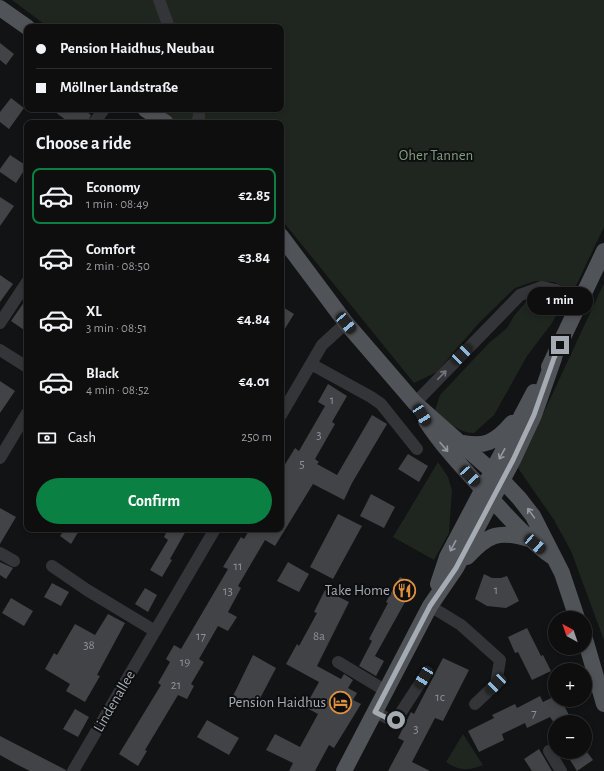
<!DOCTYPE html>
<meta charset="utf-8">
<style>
body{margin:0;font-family:"Alegreya Sans",sans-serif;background:#1c1c1d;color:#f1f3f6;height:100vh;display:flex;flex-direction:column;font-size:15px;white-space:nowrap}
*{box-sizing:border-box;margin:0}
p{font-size:13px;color:#9b9c9e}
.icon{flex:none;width:22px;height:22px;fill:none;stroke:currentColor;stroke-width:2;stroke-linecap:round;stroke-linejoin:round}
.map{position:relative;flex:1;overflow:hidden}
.panel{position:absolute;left:24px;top:120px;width:260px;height:412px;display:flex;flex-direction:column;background:#0e0e0f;border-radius:8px;box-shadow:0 2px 6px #0003,0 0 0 1px #2e2e2f}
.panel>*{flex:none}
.guide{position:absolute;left:24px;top:24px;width:260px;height:88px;border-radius:8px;box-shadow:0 2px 6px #0003,0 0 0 1px #2e2e2f;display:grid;align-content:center;height:88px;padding:0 12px;background:#0e0e0f}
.needle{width:26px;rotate:320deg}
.controls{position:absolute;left:548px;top:611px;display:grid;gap:8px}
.controls a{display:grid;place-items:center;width:44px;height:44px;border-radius:50%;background:#0e0e0f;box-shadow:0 2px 6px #0003,0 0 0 1px #2e2e2f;font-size:20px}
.end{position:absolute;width:18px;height:18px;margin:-9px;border:5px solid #a5abb3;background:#111;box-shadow:0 0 0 2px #111}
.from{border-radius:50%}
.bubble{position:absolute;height:28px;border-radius:14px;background:#0e0e0f;box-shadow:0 2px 6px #0003,0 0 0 1px #2e2e2f;font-size:13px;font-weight:600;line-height:28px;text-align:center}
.car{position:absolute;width:12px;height:24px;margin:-12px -6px;border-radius:5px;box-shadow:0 0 3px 1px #0007;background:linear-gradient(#222 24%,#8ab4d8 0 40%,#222 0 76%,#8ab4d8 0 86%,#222 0)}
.guide b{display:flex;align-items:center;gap:14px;height:38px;font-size:15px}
.guide b+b{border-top:1px solid #2e2e2f}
.guide i{width:10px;height:10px;background:#f1f3f6}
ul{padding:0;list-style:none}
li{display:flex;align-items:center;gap:12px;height:56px;margin:0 8px 6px;padding:0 4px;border:2px solid transparent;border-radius:8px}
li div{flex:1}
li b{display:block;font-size:15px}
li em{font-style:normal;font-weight:600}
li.active{border-color:#0b8043}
li>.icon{width:36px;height:36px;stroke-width:1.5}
h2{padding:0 12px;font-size:18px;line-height:48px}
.pay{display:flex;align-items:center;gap:10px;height:44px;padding:0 12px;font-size:15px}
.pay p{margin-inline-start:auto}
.cta{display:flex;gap:8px;margin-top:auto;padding:8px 12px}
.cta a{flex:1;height:46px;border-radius:24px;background:#0b8043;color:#fff;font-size:16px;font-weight:600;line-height:46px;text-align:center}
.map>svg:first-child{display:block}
</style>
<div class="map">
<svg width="604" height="771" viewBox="0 0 604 771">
<rect width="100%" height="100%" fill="#121314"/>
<path fill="#1f261f" d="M12,0h592v227l-31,65 -19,-10 -19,-1 -20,7 -37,36 -41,48 -23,11 -133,-164v-96h-102l-20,-14h122v-82h-233z
M604,283v357l-33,-89 -17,-31 -36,-52z
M537,299l-3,4 8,6 15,-5 2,6 -7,13 -25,33 -33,59 -20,18c-16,0 -27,-12 -39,-23l5,-15 49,-52 18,-15 7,-12 11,-13z
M438,462l10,15 4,13 -3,43 -15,27 -41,-23z
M463,734l20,31c-14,6 -24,6 -37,-3z"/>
<path fill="#414347" d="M0,43l14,11 -8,11 -6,-5z
M11,98l13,10 -15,21 -9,-7v-10z
M51,109h32l8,6 -4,8h-17z
M10,155l17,11 -11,17 -16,-11v-3z
M0,197l14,9 -14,20z
M0,275l13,9 -13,18z
M27,298v34l-16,-11z
M281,306l13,8 -13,21z
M0,381l15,10 -15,22z
M328,384l19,12 -15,26 3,2 -20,35 4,3 -2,2 20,11 35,-60 15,9 -35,59 -8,17 -31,-16 -38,62 -10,-6 -27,46 3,2 -13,24 9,5 -9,14 -10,-5 -19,33 5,3 -13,22 3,2 -7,13 -9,-4 -33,55 2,1 -9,15 -19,-12 42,-69 -3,-2 12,-21 -4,-3 8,-14 7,4 47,-80 -5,-2 18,-30 3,2 6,-10h31v-58l14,-23 4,3 26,-45 -7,-4z
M408,454l20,12 -9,16 -21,-13z
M371,494l24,13 -11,21 -24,-12z
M0,508l16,9 -16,27z
M338,514l24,12 -29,53 -23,-12z
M65,529h15l-9,15 -11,-8z
M168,529h19l-17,30 2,1 -10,17 -12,-7 18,-30 -4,-3z
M0,562l13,6 -7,11 -6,-4z
M288,562l21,12 -10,18 -22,-11z
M484,574l8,4h9l6,-2 12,25 -13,7 -19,-2 -12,-7z
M400,577l15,7 -40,72 9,5 -8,15 -17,-10 13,-25 -3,-2 19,-36 -2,-1z
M52,583l17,9 -8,14 -17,-9z
M145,588l12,7 -9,17 -13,-8z
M325,590l24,12 -32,64 24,13 3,-5 9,6 -5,8 9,5 -4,7 8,4 -27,44 -5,-3 -14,26h-26l4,-8 -27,-13 9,-16 25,13 18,-33 -13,-7 14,-25 -33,-18 11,-20 2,2 18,-33 -3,-1z
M11,598l22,13 -9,15 -22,-13z
M108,614l17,9 -28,52 3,1 -15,26 -19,-11 4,-7 -25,-15 9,-16 3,2 18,-31 20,11z
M527,628l14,28 2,-1 8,16 -19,9 -14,-28 -3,1 -7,-16z
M253,655l23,13 -21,40 -22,-12z
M443,658l26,12 -26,51 -8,-3 -23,44 18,9h-42l16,-30 -6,-3 13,-26 3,2z
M540,696l3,6 12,-6v4h6l8,15 -15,8 -4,-6 -23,11 -2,-5 -23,11 2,6 -25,12 -11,-21 26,-13 -2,-3 23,-11 2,4z
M75,709l14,8 -11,20 -15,-8z
M207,720l32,18 -10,17 -32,-18z
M0,736l66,34v1h-36l-14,-7 -16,-9z
M539,749l3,5 10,17h-20l-8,-12z
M565,752h22l6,8 -16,11z"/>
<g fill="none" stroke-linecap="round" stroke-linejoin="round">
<path stroke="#343538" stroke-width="12" d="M159,0l10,27
M94,123l10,-14
M197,123l2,-6v-8
M0,323l27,-41
M0,350l27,17
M311,364l60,33 10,7 36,45
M415,403l105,-108 22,-8 14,3 22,15
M281,415l41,-70 24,-22
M0,458l27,-45
M0,553l14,8
M52,566l35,24 68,41
M430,606l31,19 39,35 -4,24 -21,20
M338,662l48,29
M375,712l16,8h5l28,-43
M549,751l12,20
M73,771l142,-242"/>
<path stroke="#505357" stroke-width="16" d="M0,8l27,19
M145,109l21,14
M281,236l65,87 69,80 87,77 17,18 14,18 29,57 15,45
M549,367l55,-116
M426,421c17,26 38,48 59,71 22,24 43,48 69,66
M458,442c26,6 37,1 54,-19
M467,557c21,-23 32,-27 62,-18
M438,584l9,-27 87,-165
M585,639l19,65
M344,771l86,-165 26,-38 57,-108 21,-45 20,-57"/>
</g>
<defs><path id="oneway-shaft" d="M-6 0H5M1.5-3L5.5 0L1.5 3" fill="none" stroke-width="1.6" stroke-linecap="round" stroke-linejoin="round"/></defs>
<use stroke="#72767c" href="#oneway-shaft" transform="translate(442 375) rotate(-46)"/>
<g stroke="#9499a1">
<use href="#oneway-shaft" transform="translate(444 447) rotate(49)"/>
<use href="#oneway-shaft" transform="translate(502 454) rotate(118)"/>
<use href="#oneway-shaft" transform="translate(531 513) rotate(-126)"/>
<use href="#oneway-shaft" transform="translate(453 546) rotate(118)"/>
</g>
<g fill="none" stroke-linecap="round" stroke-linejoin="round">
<path stroke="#a5abb3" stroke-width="5" d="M396,720h-5l-16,-8 55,-106 26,-38 57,-108 21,-45 20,-57 6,-13"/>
</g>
<defs>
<symbol id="restaurant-ring" viewBox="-11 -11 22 22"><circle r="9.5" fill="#0d0e0f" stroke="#df913f" stroke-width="1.5"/><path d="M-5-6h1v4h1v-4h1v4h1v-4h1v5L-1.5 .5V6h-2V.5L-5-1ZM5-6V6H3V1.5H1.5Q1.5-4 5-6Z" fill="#df913f"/></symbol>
<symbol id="hotel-ring" viewBox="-11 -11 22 22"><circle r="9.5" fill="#0d0e0f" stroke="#df913f" stroke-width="1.5"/><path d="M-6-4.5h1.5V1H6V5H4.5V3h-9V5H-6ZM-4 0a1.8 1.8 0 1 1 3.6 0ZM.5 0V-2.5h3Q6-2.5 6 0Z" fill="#df913f"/></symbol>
</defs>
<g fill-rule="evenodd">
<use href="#restaurant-ring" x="392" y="578" width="25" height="25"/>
<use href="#hotel-ring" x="328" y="690" width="25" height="25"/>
</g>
<g text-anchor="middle" stroke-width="4" stroke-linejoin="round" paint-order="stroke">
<g font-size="13" fill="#8c9198">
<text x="332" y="404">1</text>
<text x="319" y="439">3</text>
<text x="302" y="468">5</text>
<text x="238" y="570">11</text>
<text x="496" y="594">1</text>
<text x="228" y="595">13</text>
<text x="201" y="640">17</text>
<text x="319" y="640">8a</text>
<text x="89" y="649">38</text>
<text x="185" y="666">19</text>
<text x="176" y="689">21</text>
<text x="440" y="701">1c</text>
<text x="534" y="717">7</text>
<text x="416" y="733">3</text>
</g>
<g font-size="15" fill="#819c7e" stroke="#0d0e0f">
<text x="436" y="160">Oher Tannen</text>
</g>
<g font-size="15" fill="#a5abb3" stroke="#0d0e0f" text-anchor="end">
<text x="390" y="595">Take Home</text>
<text x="326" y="707">Pension Haidhus</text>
</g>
<g font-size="15" fill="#a5abb3" stroke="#0d0e0f">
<text transform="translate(114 701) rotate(-60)" y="5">Lindenallee</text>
</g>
</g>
</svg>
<div class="controls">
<a><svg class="needle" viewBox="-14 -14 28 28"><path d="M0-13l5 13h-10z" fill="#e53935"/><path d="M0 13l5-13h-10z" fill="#9b9c9e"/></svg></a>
<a>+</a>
<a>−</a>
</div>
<i class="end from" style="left:396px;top:720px"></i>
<i class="end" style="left:560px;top:345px"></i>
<div class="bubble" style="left:527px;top:287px;width:66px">1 min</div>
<i class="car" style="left:346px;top:323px;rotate:140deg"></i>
<i class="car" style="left:462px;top:354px;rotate:44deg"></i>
<i class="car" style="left:422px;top:415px;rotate:147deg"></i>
<i class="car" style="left:470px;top:476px;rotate:137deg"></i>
<i class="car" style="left:535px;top:544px;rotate:131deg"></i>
<i class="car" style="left:424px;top:677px;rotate:211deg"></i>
<i class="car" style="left:496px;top:684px;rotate:225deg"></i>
<div class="guide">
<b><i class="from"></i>Pension Haidhus, Neubau</b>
<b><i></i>Möllner Landstraße</b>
</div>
<section class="panel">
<h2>Choose a ride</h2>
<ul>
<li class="active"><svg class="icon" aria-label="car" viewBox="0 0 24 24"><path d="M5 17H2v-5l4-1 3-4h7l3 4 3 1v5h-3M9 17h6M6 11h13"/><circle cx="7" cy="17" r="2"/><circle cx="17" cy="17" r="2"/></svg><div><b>Economy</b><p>1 min · 08:49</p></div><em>€2.85</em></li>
<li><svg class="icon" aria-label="car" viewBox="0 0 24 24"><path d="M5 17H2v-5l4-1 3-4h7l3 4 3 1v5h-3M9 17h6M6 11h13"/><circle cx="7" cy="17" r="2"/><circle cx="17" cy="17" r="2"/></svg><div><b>Comfort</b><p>2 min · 08:50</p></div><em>€3.84</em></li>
<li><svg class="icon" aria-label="car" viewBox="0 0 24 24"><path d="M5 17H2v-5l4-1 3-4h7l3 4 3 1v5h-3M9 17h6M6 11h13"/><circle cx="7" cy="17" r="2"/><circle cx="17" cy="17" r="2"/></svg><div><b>XL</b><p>3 min · 08:51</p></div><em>€4.84</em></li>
<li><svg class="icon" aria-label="car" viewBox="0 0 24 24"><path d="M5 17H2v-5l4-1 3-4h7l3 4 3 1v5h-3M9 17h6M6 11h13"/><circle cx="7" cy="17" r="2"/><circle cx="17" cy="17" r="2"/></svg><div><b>Black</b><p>4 min · 08:52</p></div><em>€4.01</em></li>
</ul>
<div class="pay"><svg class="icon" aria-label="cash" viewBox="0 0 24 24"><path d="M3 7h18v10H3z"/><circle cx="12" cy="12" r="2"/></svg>Cash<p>250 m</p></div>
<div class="cta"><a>Confirm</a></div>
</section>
</div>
